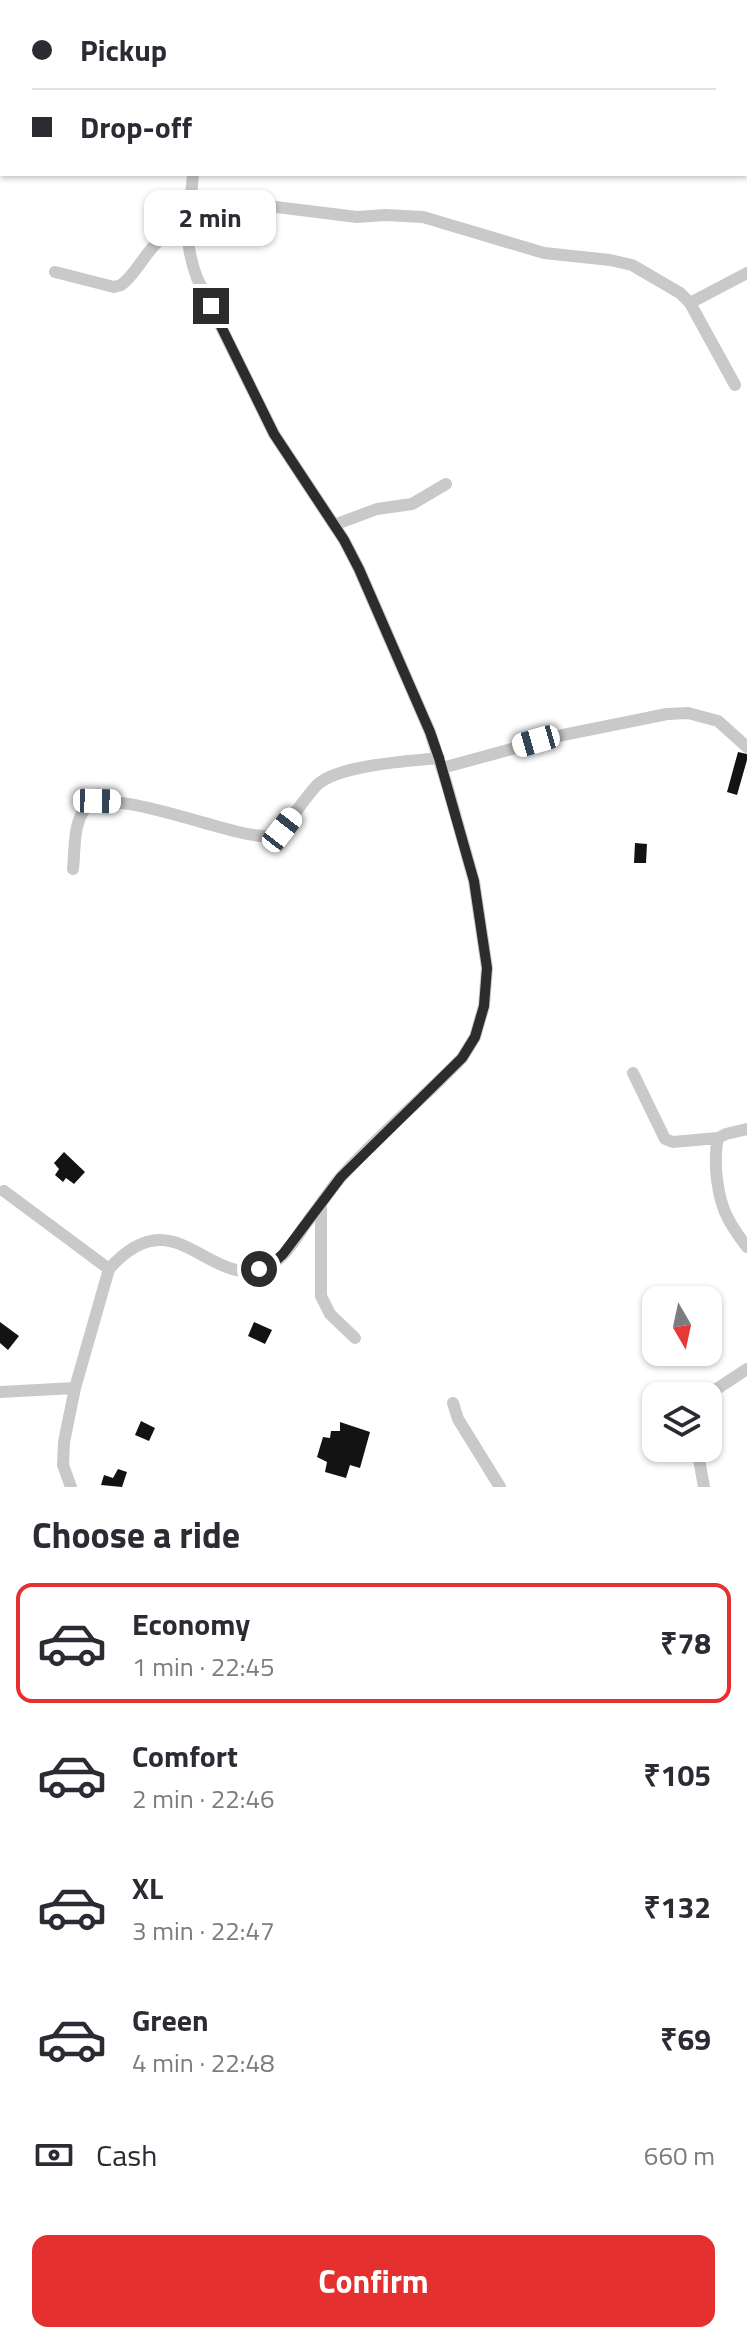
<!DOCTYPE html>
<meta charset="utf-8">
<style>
body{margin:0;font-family:"Titillium Web",sans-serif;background:#f7f7f7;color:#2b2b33;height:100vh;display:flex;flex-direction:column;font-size:30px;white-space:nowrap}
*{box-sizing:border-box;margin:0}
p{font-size:26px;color:#7c7c81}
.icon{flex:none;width:44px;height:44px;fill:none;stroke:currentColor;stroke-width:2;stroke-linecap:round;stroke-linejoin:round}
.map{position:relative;height:1487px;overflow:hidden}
.details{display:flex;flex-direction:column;background:#fff;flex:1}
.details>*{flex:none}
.top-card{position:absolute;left:0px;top:0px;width:748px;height:176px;box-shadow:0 2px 6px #0004;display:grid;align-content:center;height:176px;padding:0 32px;background:#fff}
.needle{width:52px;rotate:171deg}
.buttons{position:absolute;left:642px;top:1286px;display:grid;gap:16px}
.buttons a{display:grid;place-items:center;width:80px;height:80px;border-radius:16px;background:#fff;box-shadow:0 2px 6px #0004;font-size:40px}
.end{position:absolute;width:36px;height:36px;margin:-18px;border:10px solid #2c2c2c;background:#fff;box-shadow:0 0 0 4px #fff}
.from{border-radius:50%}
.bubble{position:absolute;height:56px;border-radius:16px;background:#fff;box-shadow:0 2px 6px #0004;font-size:26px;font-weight:700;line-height:56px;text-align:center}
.car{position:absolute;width:24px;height:48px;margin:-24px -12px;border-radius:10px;box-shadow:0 0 6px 2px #0007;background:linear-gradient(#fff 24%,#345 0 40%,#fff 0 76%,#345 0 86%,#fff 0)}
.top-card b{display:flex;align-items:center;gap:28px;height:76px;font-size:30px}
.top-card b+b{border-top:2px solid #e1e1e2}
.top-card i{width:20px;height:20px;background:#2b2b33}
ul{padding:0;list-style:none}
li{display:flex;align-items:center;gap:24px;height:120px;margin:0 16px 12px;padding:0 16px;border:4px solid transparent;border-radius:16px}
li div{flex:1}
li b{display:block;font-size:30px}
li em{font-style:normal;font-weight:700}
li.current{border-color:#e4302e}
li>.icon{width:72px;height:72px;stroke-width:1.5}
h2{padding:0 32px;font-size:36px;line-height:96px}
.pay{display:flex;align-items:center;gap:20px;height:88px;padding:0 32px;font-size:30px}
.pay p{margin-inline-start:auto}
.cta{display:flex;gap:16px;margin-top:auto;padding:16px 32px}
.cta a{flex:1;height:92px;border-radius:16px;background:#e4302e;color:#fff;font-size:32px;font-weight:700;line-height:92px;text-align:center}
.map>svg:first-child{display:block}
</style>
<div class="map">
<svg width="747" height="1487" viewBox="0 0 747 1487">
<rect width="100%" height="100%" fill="#fff"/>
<path fill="#131313" d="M738,752l9,2v6l-10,35 -10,-3z
M635,843l12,1 -1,19h-12z
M64,1152l21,20 -11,12 -8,-6 -3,4 -8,-7 4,-6 -5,-6z
M0,1322l19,14 -11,14 -8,-7z
M254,1322l18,8 -7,14 -17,-8z
M141,1421l14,7 -6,13 -14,-6z
M340,1422l30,10 -10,36 -10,-3 -4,13 -21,-6 2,-10 -10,-5 6,-20 7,1 1,-7h9z
M118,1469l9,3 -5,15 -21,-2 3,-10 9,3z"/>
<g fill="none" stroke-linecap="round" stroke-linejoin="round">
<path stroke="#c9c9c9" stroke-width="12" d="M173,0v2
M0,92h2
M191,200l61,4 105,13 28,-2 38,2 121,36 66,7 22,5 48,28 10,10 45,82
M55,272l59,15 7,-2c21,-14 33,-59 65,-53
M690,303l57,-30
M334,525l43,-16 35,-5 34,-20
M442,768l121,-33 104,-21 21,-1 30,8 29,26
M73,869c2,-17 0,-46 12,-60 22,-26 147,29 181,27 7,0 11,-2 16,-6 12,-15 23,-32 35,-45 21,-20 92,-24 122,-27
M633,1073l32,66 8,3 45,-4
M747,1129l-21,5 -8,4c-3,12 -2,21 -2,32 3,35 10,50 31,77
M4,1191l105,78
M321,1203v93l9,18 25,24
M0,1392l75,-4
M706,1396l41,-27
M453,1403l5,16 42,68
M697,1448l7,39
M71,1487l-8,-22 1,-23 11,-54 34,-119c68,-76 100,25 159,-3 17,-7 29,-30 40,-45 11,-14 21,-30 33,-44 37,-42 82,-78 121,-119l13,-21 9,-31 3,-38 -13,-87 -27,-96 -17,-53 -71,-163 -15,-29 -70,-106 -77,-156c-16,-44 -7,-60 -4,-104"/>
</g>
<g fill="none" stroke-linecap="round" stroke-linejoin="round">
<path stroke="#2c2c2c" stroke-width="10" d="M211,306l63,128 70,106 15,29 71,163 9,26 35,123 13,87 -3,38 -9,31 -13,21 -121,119 -58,77 -12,11 -12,4"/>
</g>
</svg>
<div class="buttons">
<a><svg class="needle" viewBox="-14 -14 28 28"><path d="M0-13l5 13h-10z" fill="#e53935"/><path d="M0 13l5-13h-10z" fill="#7c7c81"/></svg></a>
<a><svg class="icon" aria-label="layers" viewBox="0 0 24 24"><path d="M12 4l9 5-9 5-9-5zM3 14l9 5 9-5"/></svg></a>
</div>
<i class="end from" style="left:259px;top:1269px"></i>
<i class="end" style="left:211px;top:306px"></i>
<div class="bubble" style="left:144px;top:190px;width:132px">2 min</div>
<i class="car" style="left:536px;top:741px;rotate:254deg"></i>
<i class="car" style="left:97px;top:801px;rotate:91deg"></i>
<i class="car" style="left:282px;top:830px;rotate:38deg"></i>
<div class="top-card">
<b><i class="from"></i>Pickup</b>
<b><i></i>Drop-off</b>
</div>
</div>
<section class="details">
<h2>Choose a ride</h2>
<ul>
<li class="current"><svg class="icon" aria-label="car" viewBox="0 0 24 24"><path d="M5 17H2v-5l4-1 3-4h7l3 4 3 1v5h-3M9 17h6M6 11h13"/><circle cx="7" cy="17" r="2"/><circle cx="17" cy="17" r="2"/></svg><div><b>Economy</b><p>1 min · 22:45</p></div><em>₹78</em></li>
<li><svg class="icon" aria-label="car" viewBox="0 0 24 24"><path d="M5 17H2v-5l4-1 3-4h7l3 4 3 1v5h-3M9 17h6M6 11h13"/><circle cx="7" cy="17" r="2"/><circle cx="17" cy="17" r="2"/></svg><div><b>Comfort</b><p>2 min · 22:46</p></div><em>₹105</em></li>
<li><svg class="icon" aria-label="car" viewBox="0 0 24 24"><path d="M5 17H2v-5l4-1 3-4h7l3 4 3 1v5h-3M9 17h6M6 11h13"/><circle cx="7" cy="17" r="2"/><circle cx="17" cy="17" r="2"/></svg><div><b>XL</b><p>3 min · 22:47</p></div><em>₹132</em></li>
<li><svg class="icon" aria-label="car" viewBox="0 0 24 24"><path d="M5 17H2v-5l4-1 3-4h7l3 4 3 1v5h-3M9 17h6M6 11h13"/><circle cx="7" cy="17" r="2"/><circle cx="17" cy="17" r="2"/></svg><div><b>Green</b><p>4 min · 22:48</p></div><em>₹69</em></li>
</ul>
<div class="pay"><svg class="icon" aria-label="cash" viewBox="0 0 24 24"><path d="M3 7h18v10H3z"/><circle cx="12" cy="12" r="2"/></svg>Cash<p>660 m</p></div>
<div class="cta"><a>Confirm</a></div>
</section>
